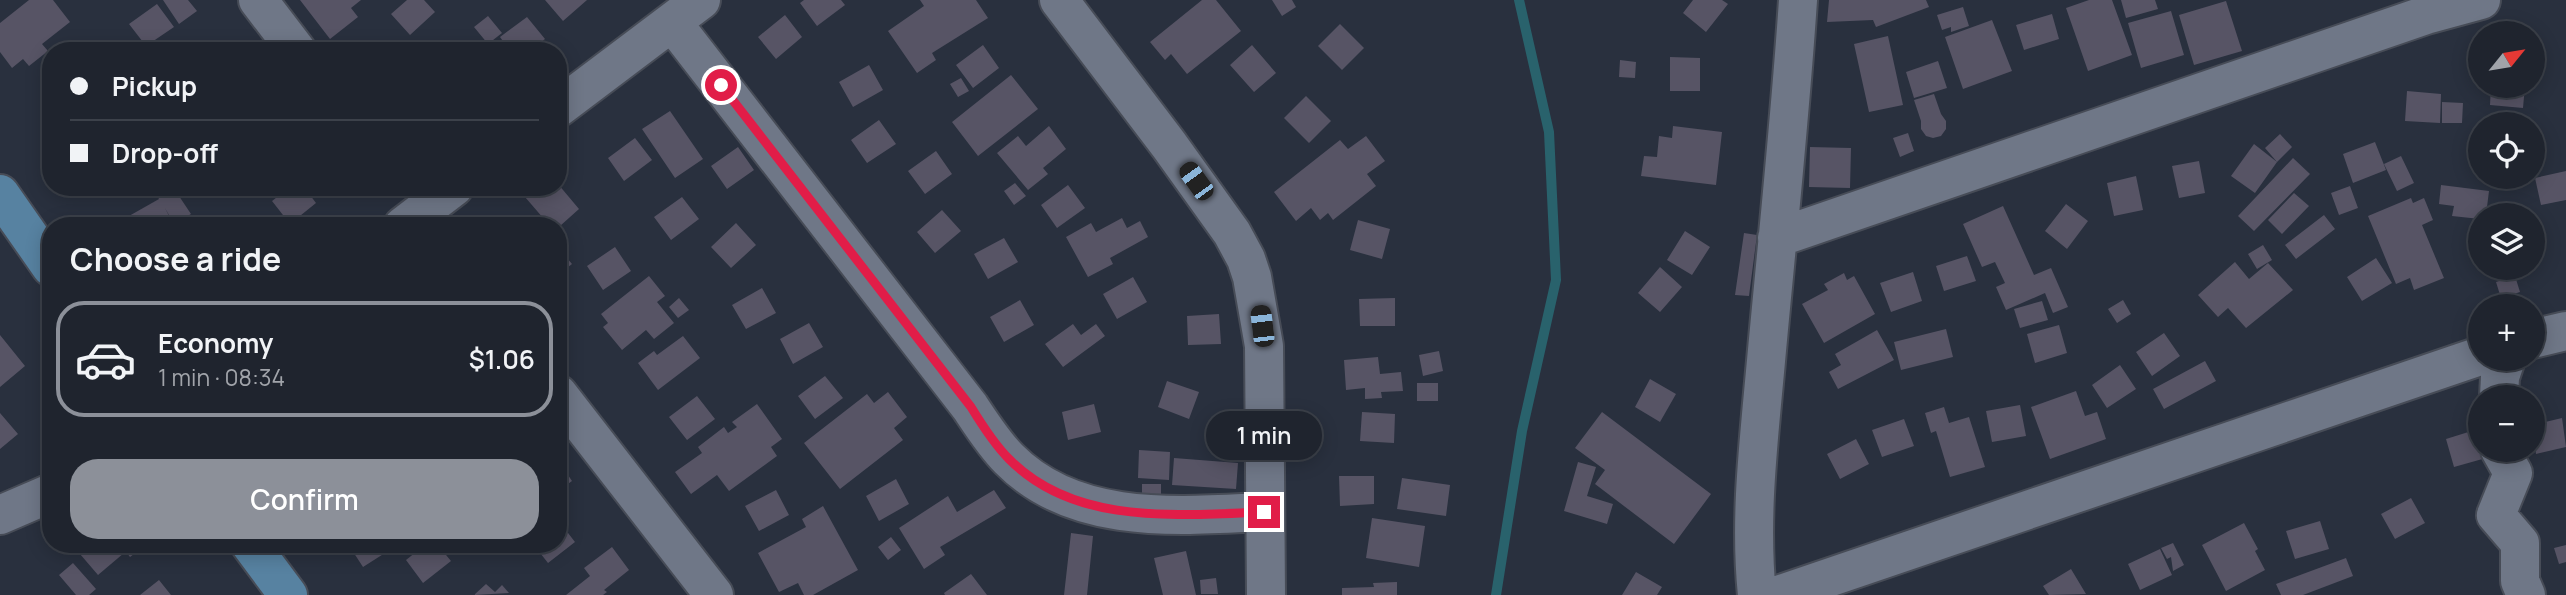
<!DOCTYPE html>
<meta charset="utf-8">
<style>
body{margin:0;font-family:Manrope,sans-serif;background:#272c36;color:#f1f3f6;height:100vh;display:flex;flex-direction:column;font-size:26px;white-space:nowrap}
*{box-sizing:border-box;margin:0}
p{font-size:23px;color:#a1a4aa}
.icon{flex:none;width:38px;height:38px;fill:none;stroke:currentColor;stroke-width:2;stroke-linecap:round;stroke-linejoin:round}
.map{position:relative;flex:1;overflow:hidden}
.sheet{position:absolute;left:42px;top:217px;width:525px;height:336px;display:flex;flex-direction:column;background:#1f242e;border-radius:28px;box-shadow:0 4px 18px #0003,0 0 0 2px #3c414a}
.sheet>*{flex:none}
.hud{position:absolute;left:42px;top:42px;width:525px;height:154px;border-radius:28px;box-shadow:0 4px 18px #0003,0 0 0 2px #3c414a;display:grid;align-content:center;height:154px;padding:0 28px;background:#1f242e}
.needle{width:46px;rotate:60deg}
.controls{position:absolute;left:2468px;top:21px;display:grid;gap:14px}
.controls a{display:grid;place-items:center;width:77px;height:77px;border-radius:50%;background:#1f242e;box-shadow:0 4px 18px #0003,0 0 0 2px #3c414a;font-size:35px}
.end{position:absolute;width:32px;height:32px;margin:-16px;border:9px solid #e11d48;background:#fff;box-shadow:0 0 0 4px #fff}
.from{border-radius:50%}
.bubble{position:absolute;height:49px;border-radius:24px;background:#1f242e;box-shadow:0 4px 18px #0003,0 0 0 2px #3c414a;font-size:23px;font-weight:600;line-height:49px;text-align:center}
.car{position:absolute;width:21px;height:42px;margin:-21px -10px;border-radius:9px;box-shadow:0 0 5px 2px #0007;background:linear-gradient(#222 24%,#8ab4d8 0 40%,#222 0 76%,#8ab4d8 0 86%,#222 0)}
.hud b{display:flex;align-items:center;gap:24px;height:66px;font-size:26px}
.hud b+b{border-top:2px solid #3c414a}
.hud i{width:18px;height:18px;background:#f1f3f6}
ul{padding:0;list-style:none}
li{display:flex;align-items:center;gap:21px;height:116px;margin:0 14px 10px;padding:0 14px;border:4px solid #3c414a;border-radius:28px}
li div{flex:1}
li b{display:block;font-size:26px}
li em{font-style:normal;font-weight:600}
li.active{border-color:#8c9099}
li>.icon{width:63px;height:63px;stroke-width:1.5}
h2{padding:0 28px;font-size:32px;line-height:84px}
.primary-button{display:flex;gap:14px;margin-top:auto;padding:14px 28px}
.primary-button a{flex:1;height:80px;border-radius:28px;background:#8c9099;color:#fff;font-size:28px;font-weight:600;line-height:80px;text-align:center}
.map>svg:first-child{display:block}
</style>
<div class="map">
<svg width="2566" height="595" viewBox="0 0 2566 595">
<rect width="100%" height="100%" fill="#29303e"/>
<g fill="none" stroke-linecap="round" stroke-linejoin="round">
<path stroke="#29626c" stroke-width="10" d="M1496,595l26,-164 34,-151 -7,-148 -30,-132"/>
</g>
<path fill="#575465" d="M29,0h24l17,22 -28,22 6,7 -19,15 -6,-7 -11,9 -12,-16v-29z
M163,0h25l9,11 -18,13z
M300,0h61l-10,8 7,9 -28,22z
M407,0h17l11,12 -25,23 -19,-21z
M545,0h42l-24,21z
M804,0h37l4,5 -28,21 -17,-23z
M920,0h56l12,18 -56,35 4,7 -19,13 -29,-42 36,-25z
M1202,0h14l25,31 -54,43 -16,-20 -6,6 -15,-18z
M1272,0h20l4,7 -14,9z
M1693,0h29l6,4 -22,28 -23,-19z
M1829,0h97l3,7 -53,20 -3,-7 -46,2z
M2089,0h23l20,55 -44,16 -22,-63z
M2121,0h34l3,9 -32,9z
M2226,1l16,50 -48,14 -15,-50z
M157,4l17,23 -28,19 -17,-22z
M1963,7l6,19 -18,6v-5l-9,3 -5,-15z
M2171,11l13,44 -43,13 -13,-45z
M2052,14l7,25 -35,11 -8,-25z
M785,15l17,22 -26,22 -18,-22z
M488,16l14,17 -14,11 -14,-17z
M527,17l18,22 -15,12h-20l-10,-14z
M1992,20l20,51 -49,18 -18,-52z
M1340,24l24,24 -22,22 -24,-24z
M1888,36l15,69 -34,7 -15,-68z
M983,45l16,23 -26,20 -17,-23z
M1252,45l24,28 -22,19 -24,-27z
M1670,57l30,1v33h-30z
M1620,60l16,2 -1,16 -16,-1z
M1938,61l9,27 -33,10 -8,-26z
M869,65l14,25 -30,17 -14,-25z
M1011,75l27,34 -60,47 -26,-34z
M961,78l8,13 -11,6 -8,-13z
M2491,86h34l-2,22 -33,-3z
M2407,91l34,3 -1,29 -35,-2z
M1934,94l7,20 5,7v8l-5,7 -8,2 -7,-2 -5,-7v-8l-7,-21z
M1306,96l25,25 -22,22 -25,-25z
M2442,102l21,1 -1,20h-20z
M670,111l33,48 -28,19 -33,-49z
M879,120l17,24 -29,19 -16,-23z
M1049,126l17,23 -23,19 5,6 -20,16 -31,-37 21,-17 8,10z
M1673,126l49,6 -6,53 -75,-9 3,-20 13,1 2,-21 13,2z
M1908,133l6,18 -14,6 -7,-19z
M2280,134l12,13 -15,15 -12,-14z
M1366,136l19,25 -18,13 9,12 -43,34 -5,-7 -8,7 -9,-12 -15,13 -22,-29 66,-52 8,9z
M635,138l17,22 -28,21 -16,-23z
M2375,142l11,28 -33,13 -10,-29z
M2254,144l23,18 -22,31 -24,-17z
M738,147l16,23 -27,19 -16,-23z
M1810,147l41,1 -1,40 -41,-1z
M936,151l16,23 -27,20 -17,-23z
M2401,156l13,27 -17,8 -13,-27z
M2293,158l17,16 -56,57 -16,-15z
M2199,161l6,32 -26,5 -7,-32z
M2566,171v29l-25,5 -6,-27z
M2136,176l7,34 -29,6 -7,-33z
M1015,183l11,13 -12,9 -10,-14z
M558,184l21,25 -19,17h-10l-25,-29 12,-10h21z
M1068,185l17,23 -28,20 -16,-23z
M2441,185l48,6 -3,24h-6v4l-28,-3 2,-10 -15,-2z
M2350,186l8,22 -19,7 -8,-22z
M158,187h29l-10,6 14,21 -17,10 -9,-16 8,16 -39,2 -5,-10 30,-17 -5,-9z
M290,187h14l12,16 -26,21 -18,-23z
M2294,193l15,13 -27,28 -14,-14z
M682,197l17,22 -28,21 -17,-23z
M2411,198l2,5 11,-5 9,22 -11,5 22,53 -30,12 -4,-12 -14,6 -28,-68z
M2066,204l22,17 -21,28 -22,-18z
M2003,206l31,69 17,-7 17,39 -15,6 -8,-20 -39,17 -10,-23 9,-4 -10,-21 -13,5 -19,-43z
M942,210l19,21 -26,22 -18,-21z
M526,215l9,11h-23z
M2324,215l11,14 -39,30 -11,-14z
M1122,218l5,10 13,-7 8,16 -38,21 3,6 -25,13 -22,-40 25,-14 5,9z
M1358,220l32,9 -8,30 -32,-9z
M736,223l20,22 -25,23 -20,-21z
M1685,231l25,16 -18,28 -25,-15z
M1744,233l13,2 -8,61 -14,-1z
M1004,238l14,24 -30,17 -14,-25z
M2263,245l9,15 -15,9 -9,-15z
M558,247l14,17 -14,11z
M615,247l16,24 -28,19 -16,-24z
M1967,256l9,25 -32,10 -8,-25z
M2376,258l16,25 -30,18 -15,-24z
M2235,262l14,17 19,-16 25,27 -47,38 -18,-20 -10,9 -20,-22z
M1660,267l22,20 -22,25 -22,-19z
M1913,272l9,29 -31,11 -11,-29z
M1844,273l3,7 7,-4 21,38 -51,29 -22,-39 26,-14 -4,-6z
M649,276l16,20 -8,6 17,21 -20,16 -8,-9 -24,20 -19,-23 5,-4 -7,-9z
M2515,276l5,16 -19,6 -5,-16z
M1133,277l14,25 -30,17 -14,-25z
M762,288l14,25 -30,16 -14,-24z
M679,298l10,12 -11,8 -9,-11z
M1395,298v28h-35l-1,-27z
M1020,300l14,25 -30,17 -14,-25z
M2123,300l8,14 -14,9 -9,-14z
M2042,301l6,19 -28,8 -6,-19z
M1219,314l2,30 -33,1 -1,-29z
M809,323l14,24 -30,17 -13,-25z
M1073,324l8,11 15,-11 9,12 -42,31 -18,-23z
M2059,325l8,28 -32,10 -8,-29z
M1946,329l7,28 -52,13 -7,-28z
M1877,330l17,30 -56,29 -9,-17 12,-7 -6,-11z
M2164,333l16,23 -28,20 -16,-24z
M0,335l25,31 -25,21z
M683,336l17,22 -42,32 -20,-27 16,-12 3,4z
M1439,351l4,20 -20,5 -4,-21z
M1378,357l2,17 21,-2 2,19 -22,1 1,6 -17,1v-11l-19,2 -2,-30z
M2205,361l11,20 -52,28 -11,-20z
M2120,365l16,24 -29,19 -15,-23z
M825,376l18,22 -28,21 -17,-23z
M1650,379l26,15 -16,28 -25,-15z
M1167,381l32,11 -10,27 -31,-12z
M1417,383h21v18h-21z
M2076,391l9,25 12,-4 9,27 -56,20 -19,-52z
M888,392l19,25 -13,11 9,12 -63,49 -36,-46 63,-49 7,9z
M697,396l18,23 -28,21 -18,-23z
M757,404l25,35 -11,8 6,9 -48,35 -12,-16 -26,19 -16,-22 27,-19 -4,-6 26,-20 4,6 9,-6 -5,-5z
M1094,404l7,28 -33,8 -6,-28z
M2020,405l6,31 -34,6 -6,-31z
M1944,407l5,16 20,-6 16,50 -35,10 -14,-46 -5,2 -6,-20z
M1362,412l33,2 -1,29 -34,-2z
M1602,412l109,82 -37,50 -79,-60 10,-14 -30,-22z
M0,413l18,21 -18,15z
M2562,418l4,29 -30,7 -4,-29z
M1904,419l10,27 -32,11 -10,-27z
M2478,429l2,21h4l2,8 -32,9 -8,-28z
M1856,439l13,25 -29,15 -13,-25z
M1139,450l31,2 -1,28 -31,-2z
M1174,458l64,5 -2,26 -64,-4z
M558,460l14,21 -14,10z
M1578,462l18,5 -9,29 26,8 -6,20 -43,-13z
M1339,476h35v28l-34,2z
M1402,478l48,7 -4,31 -49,-7z
M896,479l13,25 -30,17 -13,-25z
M1142,484h19v11h-19z
M776,490l13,25 -30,16 -14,-25z
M994,490l12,18 -66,39 5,8 -21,14 -25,-41 49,-32 9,16z
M2411,498l14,25 -30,16 -14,-25z
M823,506l35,64 -45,25h-9l-6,-12 -19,9 -21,-39 48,-26 -4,-8z
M1372,518l53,8 -6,41 -53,-9z
M558,520l17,22 -27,21 -15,-19h25z
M2320,521l9,28 -34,10 -9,-28z
M2244,523l14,26 -3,2 10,19 -39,21 -24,-46z
M1071,533l22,3 -6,59h-23z
M891,537l10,13 -13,10 -10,-13z
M2173,543l11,22 -11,6 -2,-14 -4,2 -6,-11z
M91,544h26l7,9 -26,22 -18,-21z
M120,544h19l3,4 -12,9z
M348,544h32l5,9 -22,14z
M426,544h11l14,17 -28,22 -17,-23z
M2566,545v17l-7,2 -5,-16z
M612,547l17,23 -25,20 3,2 -4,3h-37l24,-19 -6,-8z
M2160,549l12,26 -32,15 -12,-26z
M1186,551l10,44h-33l-9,-37z
M2346,558l7,18 -50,19h-22l-5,-11z
M73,563l23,26 -7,6h-13l-17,-20z
M2071,569l15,25 -37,1 -6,-9z
M1636,572l26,15 -5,8h-35z
M971,574l16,21h-42l-1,-2z
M1216,578l2,16h-17l-1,-14z
M159,580l12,15h-31z
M1397,582v13h-55v-7l32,-1 -1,-4z
M486,584l9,8 7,-7 7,8 -35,2z"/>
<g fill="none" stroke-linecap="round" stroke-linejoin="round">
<defs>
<path id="street" d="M258,0l39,51
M1059,0l110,145 63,88 14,26 6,18 12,69 2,249
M672,22l298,385c12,18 24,37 39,52 66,67 169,57 255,53
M558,108l143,-108
M403,226l51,-39
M1777,238l649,-223 55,-15
M2532,339l34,-8
M558,394l156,201
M2499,397l1,-20 6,-18
M2500,450l13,23 -17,42 24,28v38l6,14
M0,515l51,-22
M1757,595c-8,-78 2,-156 9,-234 11,-120 24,-240 32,-361
M1778,595l702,-239"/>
<path id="secondary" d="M0,194l51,73
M250,544l38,51"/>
</defs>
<use href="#street" stroke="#474c57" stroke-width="42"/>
<use href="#secondary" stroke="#474c57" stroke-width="42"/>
<use href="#street" stroke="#6f7787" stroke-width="38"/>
<use href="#secondary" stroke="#5782a1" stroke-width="38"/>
</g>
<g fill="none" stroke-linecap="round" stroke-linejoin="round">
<path stroke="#e11d48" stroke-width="9" d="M721,85l250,322c11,18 23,37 38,52 66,67 168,56 255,53"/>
</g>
</svg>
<div class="controls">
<a><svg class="needle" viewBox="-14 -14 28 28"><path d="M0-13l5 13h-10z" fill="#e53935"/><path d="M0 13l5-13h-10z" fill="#a1a4aa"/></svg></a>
<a><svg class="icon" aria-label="locate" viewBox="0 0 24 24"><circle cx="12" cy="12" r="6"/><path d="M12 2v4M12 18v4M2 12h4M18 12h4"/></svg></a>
<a><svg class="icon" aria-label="layers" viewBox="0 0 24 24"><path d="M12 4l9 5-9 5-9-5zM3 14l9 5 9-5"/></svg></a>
<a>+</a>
<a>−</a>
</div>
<i class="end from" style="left:721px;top:85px"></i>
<i class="end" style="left:1264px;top:512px"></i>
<div class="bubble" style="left:1206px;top:411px;width:116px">1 min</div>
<i class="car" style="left:1196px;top:181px;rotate:324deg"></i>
<i class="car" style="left:1262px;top:326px;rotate:353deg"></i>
<div class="hud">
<b><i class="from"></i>Pickup</b>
<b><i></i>Drop-off</b>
</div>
<section class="sheet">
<h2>Choose a ride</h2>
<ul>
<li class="active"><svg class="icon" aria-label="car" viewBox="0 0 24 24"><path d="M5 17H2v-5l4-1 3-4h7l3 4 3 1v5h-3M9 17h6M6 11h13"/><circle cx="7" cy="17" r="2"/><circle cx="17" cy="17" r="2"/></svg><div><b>Economy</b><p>1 min · 08:34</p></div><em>$1.06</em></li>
</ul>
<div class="primary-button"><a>Confirm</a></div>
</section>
</div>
